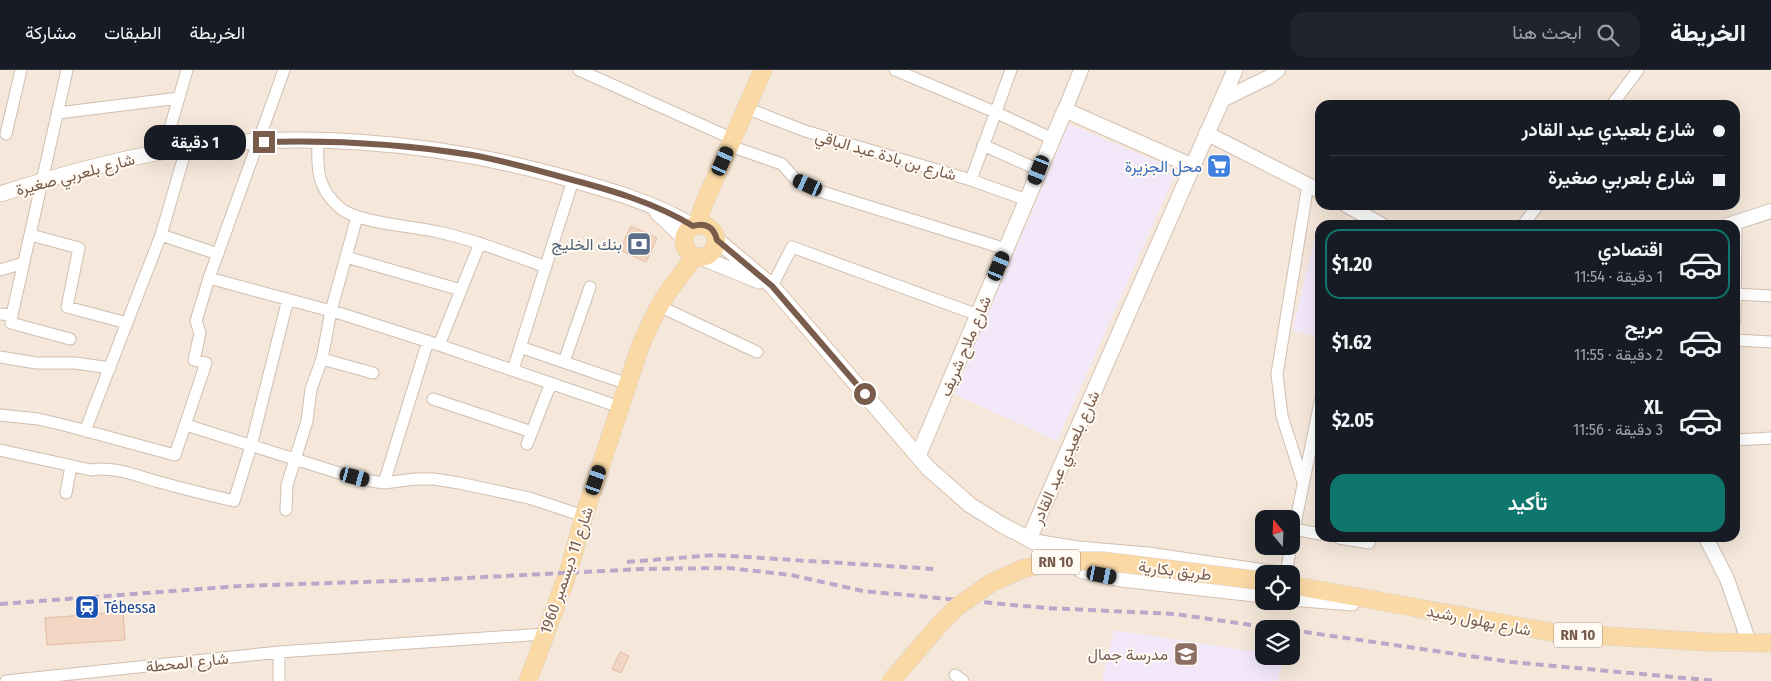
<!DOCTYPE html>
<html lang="ar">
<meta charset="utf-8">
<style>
body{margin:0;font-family:"Fira Sans Condensed",Vazirmatn,sans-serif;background:#20242c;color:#f1f3f6;direction:rtl;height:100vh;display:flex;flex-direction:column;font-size:19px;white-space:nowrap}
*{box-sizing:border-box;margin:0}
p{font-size:16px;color:#9ea1a6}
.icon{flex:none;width:28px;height:28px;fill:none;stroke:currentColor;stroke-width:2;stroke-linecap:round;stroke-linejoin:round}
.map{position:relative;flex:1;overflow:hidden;direction:ltr}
.details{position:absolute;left:1315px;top:150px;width:425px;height:322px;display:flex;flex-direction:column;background:#171b24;border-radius:15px;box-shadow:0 5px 20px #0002;direction:rtl}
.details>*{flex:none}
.top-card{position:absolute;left:1315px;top:30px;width:425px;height:110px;border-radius:15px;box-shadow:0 5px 20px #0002;direction:rtl;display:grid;align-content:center;height:110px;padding:0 15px;background:#171b24}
.needle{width:32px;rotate:341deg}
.buttons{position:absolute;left:1255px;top:440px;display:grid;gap:10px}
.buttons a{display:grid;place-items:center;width:45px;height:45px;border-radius:10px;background:#171b24;box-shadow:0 5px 20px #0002;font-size:25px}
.end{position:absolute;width:22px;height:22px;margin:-11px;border:6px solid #7a5c4d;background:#fff;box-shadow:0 0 0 2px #fff}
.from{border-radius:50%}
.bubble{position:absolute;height:35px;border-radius:15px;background:#171b24;box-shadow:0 5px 20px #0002;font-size:16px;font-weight:700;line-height:35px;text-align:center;direction:rtl}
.car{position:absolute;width:15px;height:30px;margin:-15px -8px;border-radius:6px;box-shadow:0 0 4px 1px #0007;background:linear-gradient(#222 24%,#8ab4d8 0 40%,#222 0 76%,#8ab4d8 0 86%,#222 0)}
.top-card b{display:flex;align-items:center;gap:18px;height:48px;font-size:19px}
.top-card b+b{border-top:1px solid #363941}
.top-card i{width:12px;height:12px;background:#f1f3f6}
ul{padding:9px 0 0;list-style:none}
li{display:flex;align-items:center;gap:15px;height:70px;margin:0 10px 8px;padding:0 5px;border:2px solid transparent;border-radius:15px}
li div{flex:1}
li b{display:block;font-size:19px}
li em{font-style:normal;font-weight:700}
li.current{border-color:#0f766e}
li>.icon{width:45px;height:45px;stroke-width:1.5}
.primary-button{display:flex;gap:10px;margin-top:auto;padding:10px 15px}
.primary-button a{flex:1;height:58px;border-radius:15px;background:#0f766e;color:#fff;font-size:20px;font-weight:700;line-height:58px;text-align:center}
header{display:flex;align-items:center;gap:30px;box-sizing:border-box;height:70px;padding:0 25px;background:#171b24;border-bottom:1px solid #363941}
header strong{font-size:24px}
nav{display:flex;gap:28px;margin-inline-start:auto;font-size:18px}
.search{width:350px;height:45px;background:#20242c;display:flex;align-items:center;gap:12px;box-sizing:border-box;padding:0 18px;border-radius:15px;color:#9ea1a6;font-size:19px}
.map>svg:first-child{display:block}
</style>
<header>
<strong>الخريطة</strong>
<div class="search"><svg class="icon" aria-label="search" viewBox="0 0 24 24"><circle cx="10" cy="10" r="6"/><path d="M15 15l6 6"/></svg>ابحث هنا</div>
<nav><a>الخريطة</a><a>الطبقات</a><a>مشاركة</a></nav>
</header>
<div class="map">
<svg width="1771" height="611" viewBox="0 0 1771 611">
<rect width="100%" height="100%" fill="#fdf6ec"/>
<path fill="#f5e8da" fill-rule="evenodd" d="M0,0h1771v611h-1771zM1320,35h415v100h-415zM1320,155h415v313h-415zM1264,449h27v27h-27zM1264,504h27v27h-27zM1264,559h27v27h-27z"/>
<path fill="#f3e8fa" d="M1069,54l108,46 -120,271 -103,-47z
M1315,167h5v100l-28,-6z
M1114,560l150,23v3h20l-6,25h-174l-2,-1z"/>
<path fill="#f3d5c3" stroke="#e6bba3" d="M631,156l26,12 -11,24 -26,-12z
M123,542l2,28 -78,5 -2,-27z
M620,582l9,4 -8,17 -9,-4z"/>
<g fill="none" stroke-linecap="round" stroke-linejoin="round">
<defs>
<path id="minor" d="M579,0l154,69
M895,0l100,42 58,27
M1612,35l26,-35
M746,38l59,23 166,49 56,20
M58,43l121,-15
M6,64l15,-64
M318,71c-1,27 -1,47 21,66 17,16 74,19 99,25 37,8 72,22 108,35
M983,75l56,25
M730,76l52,18 14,16 23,11 187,58
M163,82l24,-82
M971,110l40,-110
M1523,155l15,-20
M31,165l48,13 -12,59 60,16
M161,165l57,19
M346,187l115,33
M0,200l24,-7
M209,208l133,36 97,31 181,62
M772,216l20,-39 186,68
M1735,224l36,2
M659,236l98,46
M0,244l12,1 -1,8 59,16
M12,245l55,-245
M1735,251l1,-99
M1735,270l36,2
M439,275l41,-102
M520,277l108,37
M0,287l36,6h39l35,5
M322,289l51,14
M564,292l26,-75
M513,300l60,-190
M433,329l99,33
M0,345l38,4 26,6 111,30 31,-92 -12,-3 6,-27 -4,-12 13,-43 75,-208
M186,355l153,48 32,8 13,2 31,-4h19l25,4 70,15 55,18
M85,361l76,-196 25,-86
M1735,370l36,-2
M527,374l24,-61
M0,380l91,20c23,-4 46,6 68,12 25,7 50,13 75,19l17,-55 37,-147
M1303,412l-21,-66 -5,-42 31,-190
M384,413l44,-142
M66,423l5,-27
M286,440l1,-25 20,-64 4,-32 11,-30 9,-48 26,-94
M1294,459l26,5
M1339,468l30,5 1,-5
M1035,470l43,7 70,6 138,20 5,-27
M1291,474l29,-142
M955,605l8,6
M6,611l273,-29 265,-18
M279,611v-29"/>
<path id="tertiary" d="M1222,30l47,-23 9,-7
M1065,40l16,-40
M1206,63l114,58
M1346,135l36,20
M1728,155l43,-14
M1706,468l21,41 22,63"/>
<path id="secondary" d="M0,124c53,-17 106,-32 161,-42 128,-23 270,-11 394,23 47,13 96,26 138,51
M657,142l27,26
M717,170l55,46 156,182 42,37 32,20 27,14 206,-469
M700,187l59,24
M918,386l147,-346 127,56
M1029,469l54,32 38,8 143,16
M1291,528l61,5"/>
<path id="primary" d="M698,154l5,-18 60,-136
M684 171a16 16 0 1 1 32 0a16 16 0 1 1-32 0Z
M1291,515l265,48 152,9 63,1
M528,611l40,-108 16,-57 57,-172 17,-36 10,-16 27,-36"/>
</defs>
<use href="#minor" stroke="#d1beb0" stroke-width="13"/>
<use href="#tertiary" stroke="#d1beb0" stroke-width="16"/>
<use href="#secondary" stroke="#d6c0b0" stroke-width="17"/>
<use href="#primary" stroke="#dad1cd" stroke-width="19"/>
<use href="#minor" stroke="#fff" stroke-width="11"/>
<use href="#tertiary" stroke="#fff" stroke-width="14"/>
<use href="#secondary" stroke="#fff" stroke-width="15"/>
<use href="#primary" stroke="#fbd9a5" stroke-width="18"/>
<path stroke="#b9a8c9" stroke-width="4" stroke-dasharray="8 5" stroke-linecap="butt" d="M627,492l88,-7 220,14
M0,534l240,-18 186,-6 216,-11 87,-1 62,7 72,16 183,17 129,6 104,15
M1291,560l220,32 206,19"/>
<defs>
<path id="primary-bridge" d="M891,611l49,-57 17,-17 34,-24 31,-14 37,-8h44l161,20"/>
</defs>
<use href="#primary-bridge" stroke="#dad1cd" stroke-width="19" stroke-linecap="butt"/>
<use href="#primary-bridge" stroke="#fbd9a5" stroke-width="18"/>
</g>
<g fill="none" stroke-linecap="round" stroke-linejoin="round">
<path stroke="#7a5c4d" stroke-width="6" d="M264,72c70,-2 139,2 208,13 33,6 65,15 97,24 42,11 86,24 124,47 12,-4 21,1 24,14l55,46 93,108"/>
</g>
<defs>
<symbol id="supermarket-square" viewBox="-11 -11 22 22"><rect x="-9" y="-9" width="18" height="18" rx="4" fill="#3f7fe0" stroke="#fffaf3"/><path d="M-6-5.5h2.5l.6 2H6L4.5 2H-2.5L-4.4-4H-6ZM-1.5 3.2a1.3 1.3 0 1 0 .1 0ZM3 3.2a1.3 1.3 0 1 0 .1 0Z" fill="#fff"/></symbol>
<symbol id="bank-square" viewBox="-11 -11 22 22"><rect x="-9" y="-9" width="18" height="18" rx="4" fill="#5c6f8a" stroke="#fffaf3"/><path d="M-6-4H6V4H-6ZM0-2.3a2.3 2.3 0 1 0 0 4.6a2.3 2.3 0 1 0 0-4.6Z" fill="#fff"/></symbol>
<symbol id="station-square" viewBox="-11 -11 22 22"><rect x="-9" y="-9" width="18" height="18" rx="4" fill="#1a4fb4" stroke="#fffaf3"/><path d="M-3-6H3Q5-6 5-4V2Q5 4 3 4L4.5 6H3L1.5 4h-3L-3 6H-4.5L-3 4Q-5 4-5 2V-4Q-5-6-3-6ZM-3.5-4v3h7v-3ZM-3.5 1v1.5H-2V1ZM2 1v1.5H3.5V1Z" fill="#fff"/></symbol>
<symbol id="school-square" viewBox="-11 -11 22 22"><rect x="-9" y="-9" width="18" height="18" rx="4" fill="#8d6e63" stroke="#fffaf3"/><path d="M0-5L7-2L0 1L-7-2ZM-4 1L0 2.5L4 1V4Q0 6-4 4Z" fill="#fff"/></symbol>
</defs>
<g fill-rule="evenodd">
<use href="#supermarket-square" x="1205" y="82" width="28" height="28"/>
<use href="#bank-square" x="625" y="160" width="28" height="28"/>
<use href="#station-square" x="73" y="523" width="28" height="28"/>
<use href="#school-square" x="1172" y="570" width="28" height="28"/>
</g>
<g text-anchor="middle" stroke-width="4" stroke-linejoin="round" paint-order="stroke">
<g fill="#fffaf3" stroke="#a28b7f" stroke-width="1">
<rect x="1032" y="479.5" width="48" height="25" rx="4"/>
<rect x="1554" y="552.5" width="48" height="25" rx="4"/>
</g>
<g font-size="15" font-weight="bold" fill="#7a5c4d">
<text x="1056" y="497">RN 10</text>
<text x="1578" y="570">RN 10</text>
</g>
<g font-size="16" fill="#7a5c4d" stroke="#fffaf3">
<text transform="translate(886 85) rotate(16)" y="6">شارع بن بادة عبد الباقي</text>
<text transform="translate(75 104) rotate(-15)" y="6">شارع بلعربي صغيرة</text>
<text transform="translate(965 276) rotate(-67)" y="6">شارع ملاح شريف</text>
<text transform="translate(1065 387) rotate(-66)" y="6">شارع بلعيدي عبد القادر</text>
<text transform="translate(566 500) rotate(-71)" y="6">شارع 11 ديسمبر 1960</text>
<text transform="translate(1175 500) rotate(7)" y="6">طريق بكارية</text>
<text transform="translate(1479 550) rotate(11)" y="6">شارع بهلول رشيد</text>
<text transform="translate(187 592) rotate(-6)" y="6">شارع المحطة</text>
</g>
<g font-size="16" fill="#366cbe" stroke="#fffaf3" text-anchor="end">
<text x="1202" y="102">محل الجزيرة</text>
</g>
<g font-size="16" fill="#4e5e75" stroke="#fffaf3" text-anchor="end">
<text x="622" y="180">بنك الخليج</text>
</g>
<g font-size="16" fill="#164399" stroke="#fffaf3" text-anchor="start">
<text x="104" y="543">Tébessa</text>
</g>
<g font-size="16" fill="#785e54" stroke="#fffaf3" text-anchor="end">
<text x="1168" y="590">مدرسة جمال</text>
</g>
</g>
</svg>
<div class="buttons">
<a><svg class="needle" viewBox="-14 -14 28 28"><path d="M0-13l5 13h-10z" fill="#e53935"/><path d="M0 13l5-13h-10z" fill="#9ea1a6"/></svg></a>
<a><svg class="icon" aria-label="locate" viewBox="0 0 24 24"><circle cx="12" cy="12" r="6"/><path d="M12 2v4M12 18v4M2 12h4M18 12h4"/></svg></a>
<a><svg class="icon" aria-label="layers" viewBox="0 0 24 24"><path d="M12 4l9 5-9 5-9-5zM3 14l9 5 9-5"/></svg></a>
</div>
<i class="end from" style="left:865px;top:324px"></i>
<i class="end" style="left:264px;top:72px"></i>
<div class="bubble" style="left:144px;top:55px;width:102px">1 دقيقة</div>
<i class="car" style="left:723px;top:91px;rotate:24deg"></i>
<i class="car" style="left:1039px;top:100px;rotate:202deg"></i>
<i class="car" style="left:808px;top:115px;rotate:294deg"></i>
<i class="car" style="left:999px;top:196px;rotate:23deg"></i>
<i class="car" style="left:355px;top:407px;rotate:105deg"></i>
<i class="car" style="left:596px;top:410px;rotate:19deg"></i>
<i class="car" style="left:1102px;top:505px;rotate:101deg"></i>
<div class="top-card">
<b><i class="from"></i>شارع بلعيدي عبد القادر</b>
<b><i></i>شارع بلعربي صغيرة</b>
</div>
<section class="details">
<ul>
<li class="current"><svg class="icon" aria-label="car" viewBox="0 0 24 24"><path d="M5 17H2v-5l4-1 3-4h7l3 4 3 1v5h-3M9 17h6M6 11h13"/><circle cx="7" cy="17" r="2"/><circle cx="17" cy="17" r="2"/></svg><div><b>اقتصادي</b><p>1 دقيقة · 11:54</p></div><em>$1.20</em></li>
<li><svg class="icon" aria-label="car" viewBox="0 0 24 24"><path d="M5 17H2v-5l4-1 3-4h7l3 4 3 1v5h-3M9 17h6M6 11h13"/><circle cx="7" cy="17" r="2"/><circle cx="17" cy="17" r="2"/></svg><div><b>مريح</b><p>2 دقيقة · 11:55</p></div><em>$1.62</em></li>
<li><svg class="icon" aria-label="car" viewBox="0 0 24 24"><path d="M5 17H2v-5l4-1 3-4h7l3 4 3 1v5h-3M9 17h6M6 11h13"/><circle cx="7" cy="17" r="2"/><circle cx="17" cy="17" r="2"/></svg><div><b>XL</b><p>3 دقيقة · 11:56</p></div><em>$2.05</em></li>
</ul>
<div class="primary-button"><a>تأكيد</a></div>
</section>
</div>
